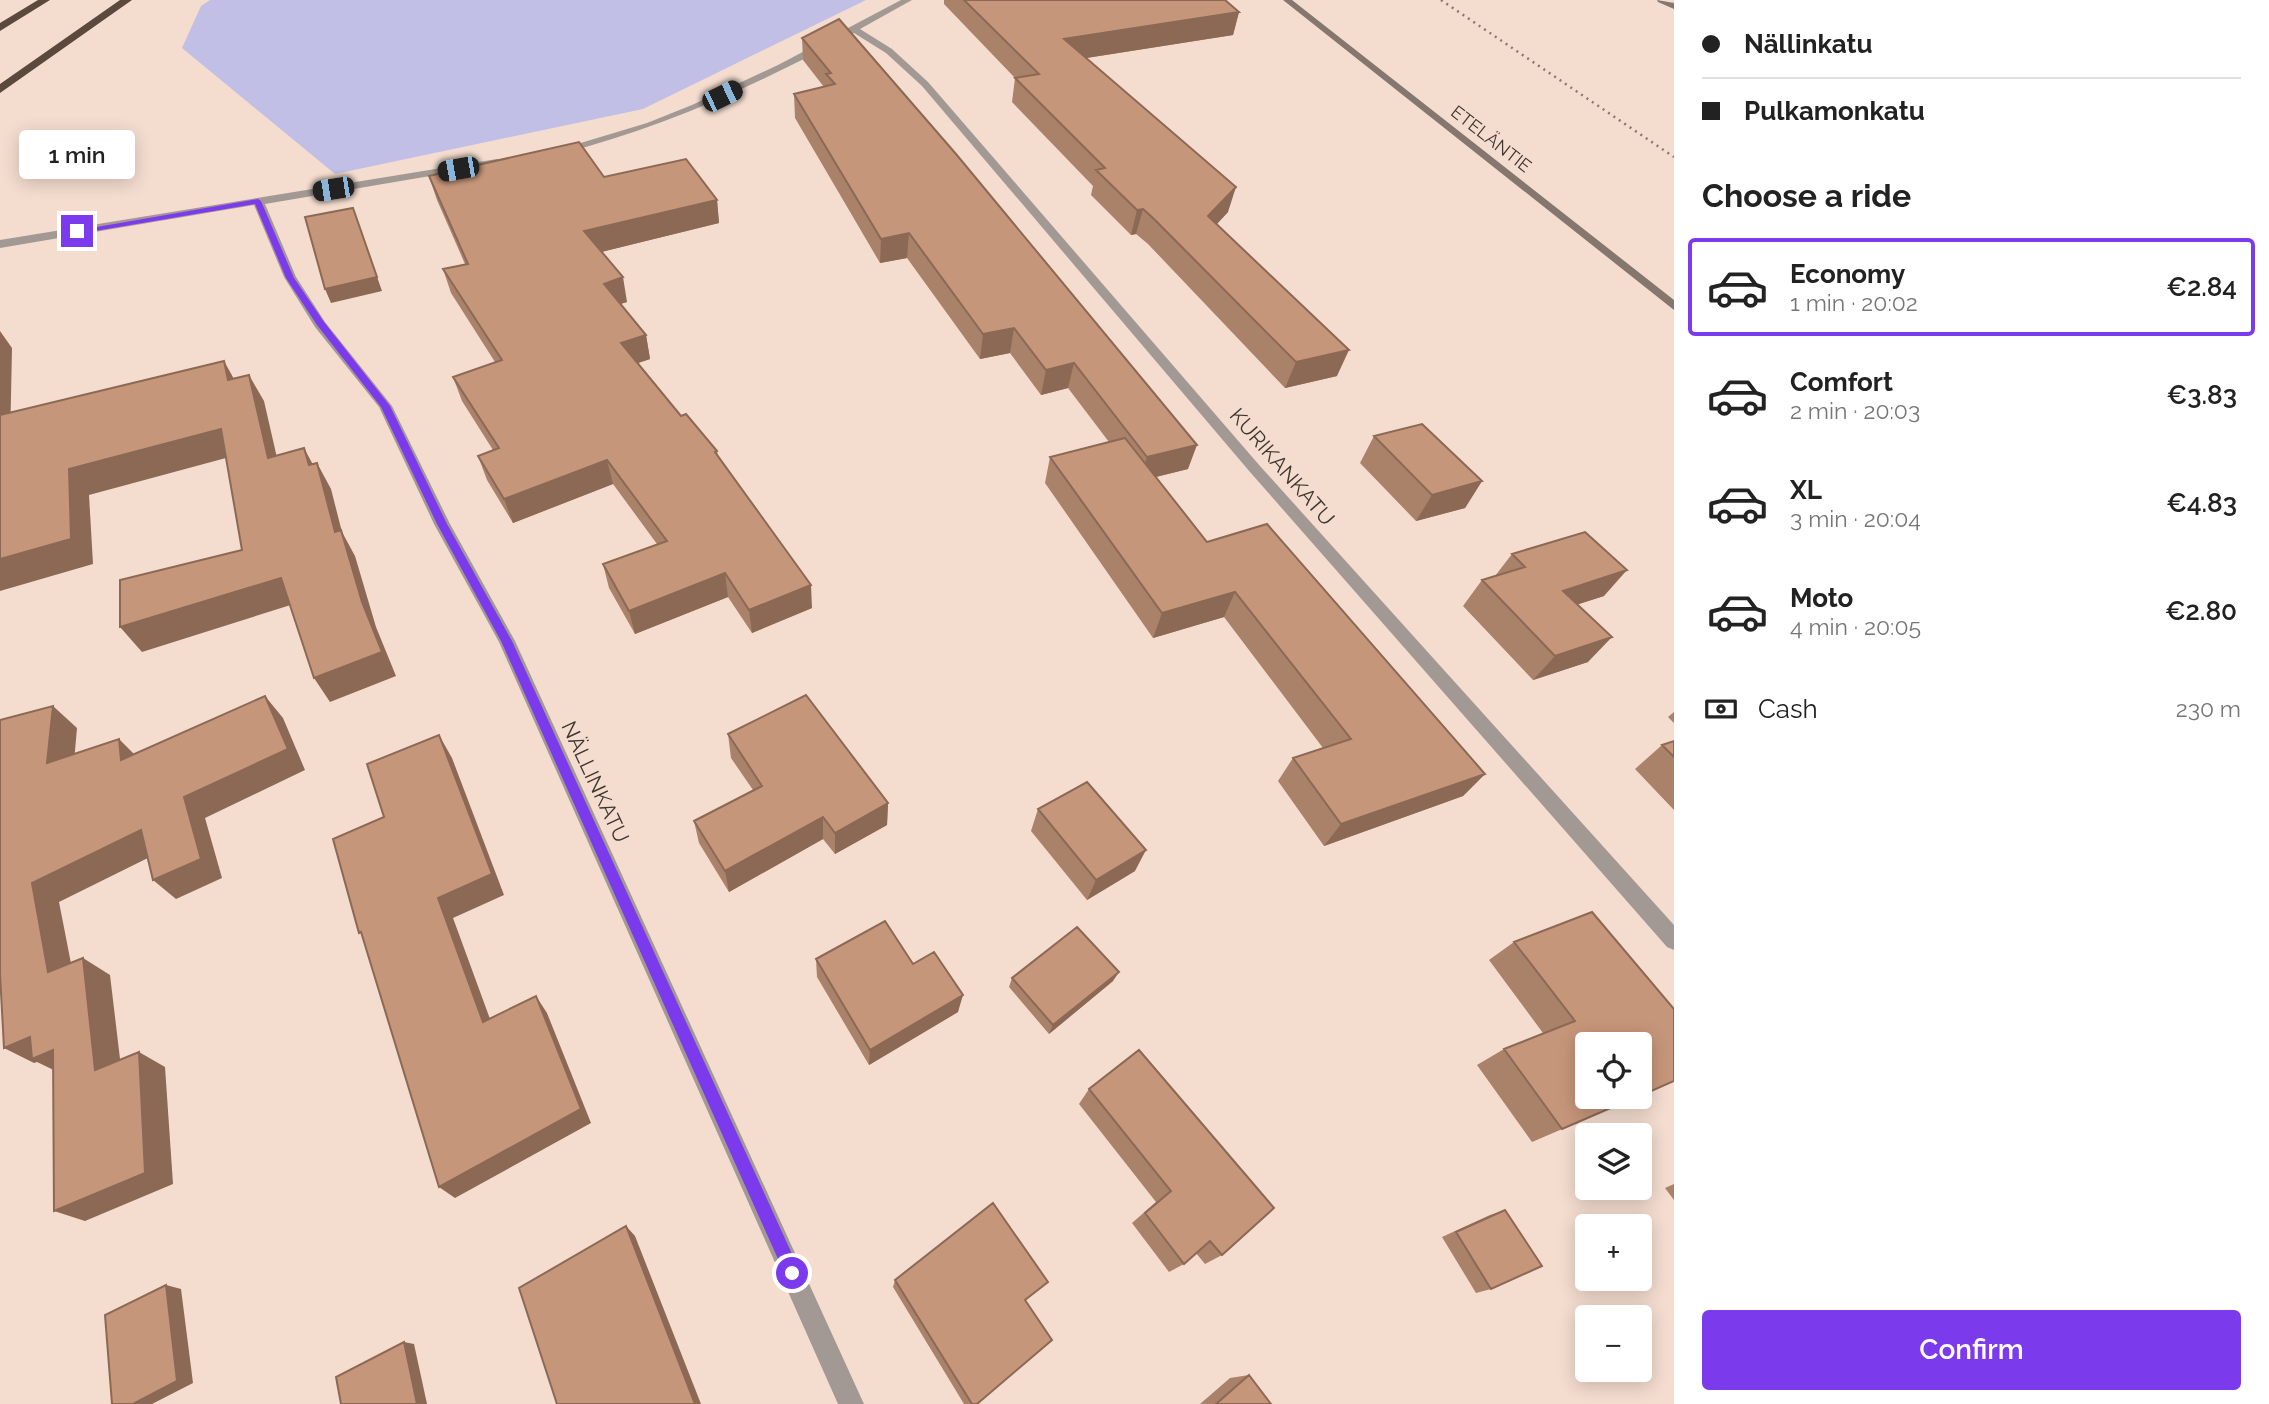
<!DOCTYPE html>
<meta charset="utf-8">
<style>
body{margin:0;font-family:Raleway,sans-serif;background:#f2f2f2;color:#222;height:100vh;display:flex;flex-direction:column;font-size:26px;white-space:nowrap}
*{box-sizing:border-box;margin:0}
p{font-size:23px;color:#767676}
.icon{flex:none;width:38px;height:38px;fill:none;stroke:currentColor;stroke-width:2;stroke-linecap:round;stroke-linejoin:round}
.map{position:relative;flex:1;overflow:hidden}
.sheet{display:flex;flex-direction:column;background:#fff;width:595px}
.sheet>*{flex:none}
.guide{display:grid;align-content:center;height:154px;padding:0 28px;background:#fff}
.controls{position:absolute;left:1575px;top:1032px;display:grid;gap:14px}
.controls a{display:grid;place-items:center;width:77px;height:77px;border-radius:7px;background:#fff;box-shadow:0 4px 18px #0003;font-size:35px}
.end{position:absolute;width:32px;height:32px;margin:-16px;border:9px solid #7c3aed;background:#fff;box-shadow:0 0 0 4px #fff}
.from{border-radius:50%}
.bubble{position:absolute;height:49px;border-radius:7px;background:#fff;box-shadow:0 4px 18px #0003;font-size:23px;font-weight:600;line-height:49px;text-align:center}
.car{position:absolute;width:21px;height:42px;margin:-21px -10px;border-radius:9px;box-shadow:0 0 5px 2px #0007;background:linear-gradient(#222 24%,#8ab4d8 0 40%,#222 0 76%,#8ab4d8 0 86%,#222 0)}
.guide b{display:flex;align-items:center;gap:24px;height:66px;font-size:26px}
.guide b+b{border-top:2px solid #e0e0e0}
.guide i{width:18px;height:18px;background:#222}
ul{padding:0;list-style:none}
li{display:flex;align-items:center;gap:21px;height:98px;margin:0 14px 10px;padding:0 14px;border:4px solid transparent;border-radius:7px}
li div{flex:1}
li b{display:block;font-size:26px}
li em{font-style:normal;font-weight:600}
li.active{border-color:#7c3aed}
li>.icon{width:63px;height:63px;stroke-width:1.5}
h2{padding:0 28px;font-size:32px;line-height:84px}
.pay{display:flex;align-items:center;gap:18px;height:77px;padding:0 28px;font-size:26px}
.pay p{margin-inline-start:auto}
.button{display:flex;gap:14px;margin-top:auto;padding:14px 28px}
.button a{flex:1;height:80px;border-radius:7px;background:#7c3aed;color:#fff;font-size:28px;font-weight:600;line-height:80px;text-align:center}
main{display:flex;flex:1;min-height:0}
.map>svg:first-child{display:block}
</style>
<main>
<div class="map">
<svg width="1674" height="1404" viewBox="0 0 1674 1404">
<rect width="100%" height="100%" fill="#f4ddcf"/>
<path fill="#c1bfe5" d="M210,0h656l-223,109 -308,65 -153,-126 19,-42z"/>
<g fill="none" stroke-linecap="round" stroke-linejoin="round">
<path fill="#a39994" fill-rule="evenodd" d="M901,0h11l-52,29 32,20 36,33 332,384 414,459v25l-7,-3 -417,-475 -328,-386 -36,-33 -32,-20c-96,51 -190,95 -295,121l-5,-3 93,-28 45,-18 86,-40z
M497,159l4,1v4l-236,40 31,73 29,45 67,84 58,118 65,117 349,763h-26l-339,-762 -65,-118 -55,-117 -64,-80 -31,-50 -30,-72 -254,43v-8z"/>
<path fill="#85766e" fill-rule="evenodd" d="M1283,0h9l382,300v10z
M1657,0l17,3v6l-16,-7z"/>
<path fill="#5c493e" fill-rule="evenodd" d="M38,0h12l-50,31v-8z
M120,0h12l-132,93v-9z"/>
<path stroke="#887970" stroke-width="2.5" stroke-dasharray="2 4.5" stroke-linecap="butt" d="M1441,0l233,157"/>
</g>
<path fill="#aa8169" d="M944,0h281l14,12 -6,23 -146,23 141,154 -11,12 120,152 -52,12 -137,-144 -12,-10 -5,1 -40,-40 2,-9 -81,-84 3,-24 -71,-74z
M802,38l386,431 -32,8 51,65 278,232 -22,22 -139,50 -46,-65 15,-23 30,-10 -99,-131 -71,21 -108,-155 5,-26 59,-15 -41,-54 -27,7 -31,-42 -30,6 -73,-101 -27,5 -85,-145 -1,-24 30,-7 -21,-27z
M429,176l175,1 113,23 2,23 -118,29 26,50 -7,2 26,31 4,24 -12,4 43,53 36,35 1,5 94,152 -60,25 -24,-36 -93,37 -26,-46 -6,-24 54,-20 -44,-60 -100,39 -26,-43 -9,-24 15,-6 -31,-49 -9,-24 42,-15 -44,-69 -8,-24 22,-5 -28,-64z
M1374,436l108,45 -17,27 -49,13 -56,-58z
M1512,554l92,42 -26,8 10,58 -55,18 -70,-74 19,-26 13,-4z
M1674,712v11l-6,-6z
M728,734l160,69 -1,22 -52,29 -12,-15 -94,53 -30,-49 -5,-22 59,-31 -22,-32z
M1674,741v69l-39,-41 27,-24z
M1038,809l97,62 -48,29 -56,-69z
M1514,942l123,155 -105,45 -55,-77 27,-16 39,-16 -54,-73z
M816,959l97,5 45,48 -89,53 -52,-88z
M1012,978l101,3 -64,53 -40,-47z
M1089,1089l133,166 -17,9 -9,-11 -12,11 -15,8 -37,-49 24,-21 -77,-98z
M1674,1184v16l-9,-12z
M1505,1210l-14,79 -15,4 -34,-56 48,-22z
M895,1280l130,20 -48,104h-13l-71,-117z
M1249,1375l22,29h-71l30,-26z"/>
<path fill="#8b6955" d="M1239,12l-6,23 -173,27 4,-23z
M1236,187l-8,25 -27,29 7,-25z
M717,200l2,23 -130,32 -5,-24z
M353,208l29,83 -51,12 -6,-14z
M1143,209l-7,25 -5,1 6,-25z
M909,233l-2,25 -27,5 1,-24z
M623,277l4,25 -19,6 -4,-24z
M1014,328l-4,25 -30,6 3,-25z
M0,331l12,17 -2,96 -10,-11z
M646,335l4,24 -24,8 -5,-24z
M1349,350l-12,26 -52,12 11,-26z
M224,361l15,27 -11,-8z
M1074,363l-6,25 -27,7 5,-25z
M249,375l15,26 19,83 -15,-26z
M221,429l16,26 -148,40 4,69 -93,27v-32l69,-90z
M1197,445l-9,24 -49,12 8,-24z
M304,448l14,26 -9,-9z
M607,460l6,24 -100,39 -9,-24z
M317,463l14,26 11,43 13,24 21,71 20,49 -66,26 -16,-24 48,-76 -27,-70z
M1482,481l-17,27 -49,13 16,-26z
M1627,570l-23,26 -62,20 21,-25z
M725,573l3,24 -93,37 -6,-23z
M281,578l16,25 -155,49 -22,-25z
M811,585l1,23 -60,25 -3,-23z
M1235,592l-11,25 -71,21 9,-25z
M1612,637l-24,25 -55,18 22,-24z
M265,696l18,22 22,52 -100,48 17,60 -46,21 -23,-19 31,-83z
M53,706l24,22 -5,57 -25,-22z
M439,735l13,23 52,137 -51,23 44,120 -14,-16 -45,-124z
M119,739l22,22 -20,-1z
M1485,774l-22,22 -139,50 17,-22z
M888,803l-1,22 -52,29v-21z
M823,817v22l-94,53 -4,-21z
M141,830l23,20 -105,52 17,87 -28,-17 -16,-89z
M1146,850l-11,21 -48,29 9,-20z
M83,958l27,17 13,109 -28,-14z
M1119,972l-6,9 -64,53 4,-9z
M963,995l-5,17 -89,53 1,-15z
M536,996l11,17 44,110 -136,75 -16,-11z
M30,1037l28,15 4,22 -25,-12 -3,1 -30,-15z
M139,1052l26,15 8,117 -88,37 -31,-10z
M626,1226l9,10 66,168h-6z
M166,1285l15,4 12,94 -41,21h-19z
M404,1342l10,2 13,60h-10z"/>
<path fill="#c6967a" stroke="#8b6955" stroke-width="2" d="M964,0h261l14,12 -175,27 172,148 -28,29 141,134 -53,12 -142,-143 -11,-10 -6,1 -41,-40 9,-2 -90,-90 24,-4z
M839,19l117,135 241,291 -50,12 -73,-94 -28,7 -32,-42 -31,6 -74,-101 -28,6 -87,-145 41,-10 -9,-10 5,-1 -29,-35z
M579,142l25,35 82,-18 31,41 -133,31 39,46 -19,7 42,51 -25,8 60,73 5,-2 31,37 -2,1 96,133 -62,25 -24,-37 -96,38 -26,-47 64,-23 -60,-81 -103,39 -26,-43 21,-8 -46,-71 49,-17 -59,-91 25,-5 -39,-88z
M353,208l24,69 -52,12 -20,-72z
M224,361l4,19 21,-5 19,83 36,-10 5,17 8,-2 18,69 6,-2 21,72 20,50 -68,26 -33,-100 -161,49v-47l122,-30 -21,-121 -152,40 2,70 -71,20v-144z
M1422,424l60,57 -50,14 -58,-59z
M1125,438l82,104 60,-18 218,250 -144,50 -48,-66 58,-19 -116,-147 -73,21 -112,-156z
M1585,532l42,38 -64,21 49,46 -57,19 -73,-76 43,-13 -13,-13z
M806,695l82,108 -53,30 -12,-16 -98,54 -31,-50 68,-35 -34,-52z
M265,696l23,53 -104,48 17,62 -48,21 -12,-50 -109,53 16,89 35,-14 12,112 44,-18 6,121 -91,38 -1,-161 -21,9 -2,-22 -26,11 -4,-74v-254l53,-14 -6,57 72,-24 2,21z
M439,735l53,139 -54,24 45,124 53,-26 45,113 -142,78 -78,-255 -2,1 -26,-94 51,-22 -17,-53z
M1674,741v16l-12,-12z
M1087,782l59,68 -50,30 -58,-71z
M1592,912l82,97v72l-34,15v-51h-53v52h49l-74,32 -58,-80 71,-28 -61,-79z
M885,921l28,43 21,-12 29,43 -93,55 -54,-91z
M1077,927l42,45 -66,53 -41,-47z
M1139,1050l135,158 -52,47 -12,-14 -26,23 -39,-51 26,-22 -82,-102z
M993,1203l55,79 -23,18 27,40 -75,64h-5l-77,-124z
M1505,1210l37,56 -51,23 -35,-57z
M626,1226l69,178h-138l-38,-116z
M166,1285l11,96 -44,23h-21l-7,-89z
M404,1342l13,62h-76l-5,-27z
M1249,1375l22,29h-55z"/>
<path fill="#7c3aed" d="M258,199l3,2 33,77 30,44 66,84 57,118 65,117 286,626 2,6 -2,6 -6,2 -5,-2 -286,-638 -64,-117 -56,-117 -64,-82 -31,-47 -31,-74 -178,30 -3,-3z"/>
<g text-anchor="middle" stroke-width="6" stroke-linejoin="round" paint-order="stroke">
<g font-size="18" fill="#3f3631" stroke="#f4ddcf">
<text transform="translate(1491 139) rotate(38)" y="6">ETELÄNTIE</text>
</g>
<g font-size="21" fill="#3f3631" stroke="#f4ddcf">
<text transform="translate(1282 467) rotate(49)" y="7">KURIKANKATU</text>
<text transform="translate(595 782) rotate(65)" y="7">NÄLLINKATU</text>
</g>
</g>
</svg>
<div class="controls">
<a><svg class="icon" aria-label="locate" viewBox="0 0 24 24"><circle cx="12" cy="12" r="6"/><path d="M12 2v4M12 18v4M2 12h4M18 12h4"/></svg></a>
<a><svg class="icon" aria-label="layers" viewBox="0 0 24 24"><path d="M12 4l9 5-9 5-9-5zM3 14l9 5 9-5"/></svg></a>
<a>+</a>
<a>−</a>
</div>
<i class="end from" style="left:792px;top:1273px"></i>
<i class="end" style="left:77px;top:231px"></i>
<div class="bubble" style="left:19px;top:130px;width:116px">1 min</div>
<i class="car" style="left:722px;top:96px;rotate:64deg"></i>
<i class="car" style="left:458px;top:169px;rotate:260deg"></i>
<i class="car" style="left:333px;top:189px;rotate:261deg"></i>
</div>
<section class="sheet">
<div class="guide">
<b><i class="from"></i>Nällinkatu</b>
<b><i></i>Pulkamonkatu</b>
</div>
<h2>Choose a ride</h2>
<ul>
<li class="active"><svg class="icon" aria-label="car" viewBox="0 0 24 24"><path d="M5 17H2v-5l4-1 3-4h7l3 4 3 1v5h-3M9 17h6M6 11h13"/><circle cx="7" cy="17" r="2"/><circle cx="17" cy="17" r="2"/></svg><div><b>Economy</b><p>1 min · 20:02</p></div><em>€2.84</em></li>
<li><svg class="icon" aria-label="car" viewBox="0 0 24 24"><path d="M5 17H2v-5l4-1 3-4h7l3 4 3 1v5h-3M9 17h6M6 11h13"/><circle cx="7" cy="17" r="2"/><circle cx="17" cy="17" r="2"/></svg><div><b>Comfort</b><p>2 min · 20:03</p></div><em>€3.83</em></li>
<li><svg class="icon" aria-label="car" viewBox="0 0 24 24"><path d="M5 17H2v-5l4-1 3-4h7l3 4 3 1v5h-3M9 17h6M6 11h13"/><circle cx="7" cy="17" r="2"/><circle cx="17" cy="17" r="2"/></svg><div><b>XL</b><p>3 min · 20:04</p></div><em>€4.83</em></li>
<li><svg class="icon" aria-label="car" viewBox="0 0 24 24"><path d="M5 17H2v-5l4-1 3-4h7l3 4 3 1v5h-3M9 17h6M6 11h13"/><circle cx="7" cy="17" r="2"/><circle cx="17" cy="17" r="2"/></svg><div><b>Moto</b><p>4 min · 20:05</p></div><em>€2.80</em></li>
</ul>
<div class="pay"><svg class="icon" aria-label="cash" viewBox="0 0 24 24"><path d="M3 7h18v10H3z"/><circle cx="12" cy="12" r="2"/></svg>Cash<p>230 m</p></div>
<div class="button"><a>Confirm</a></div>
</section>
</main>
